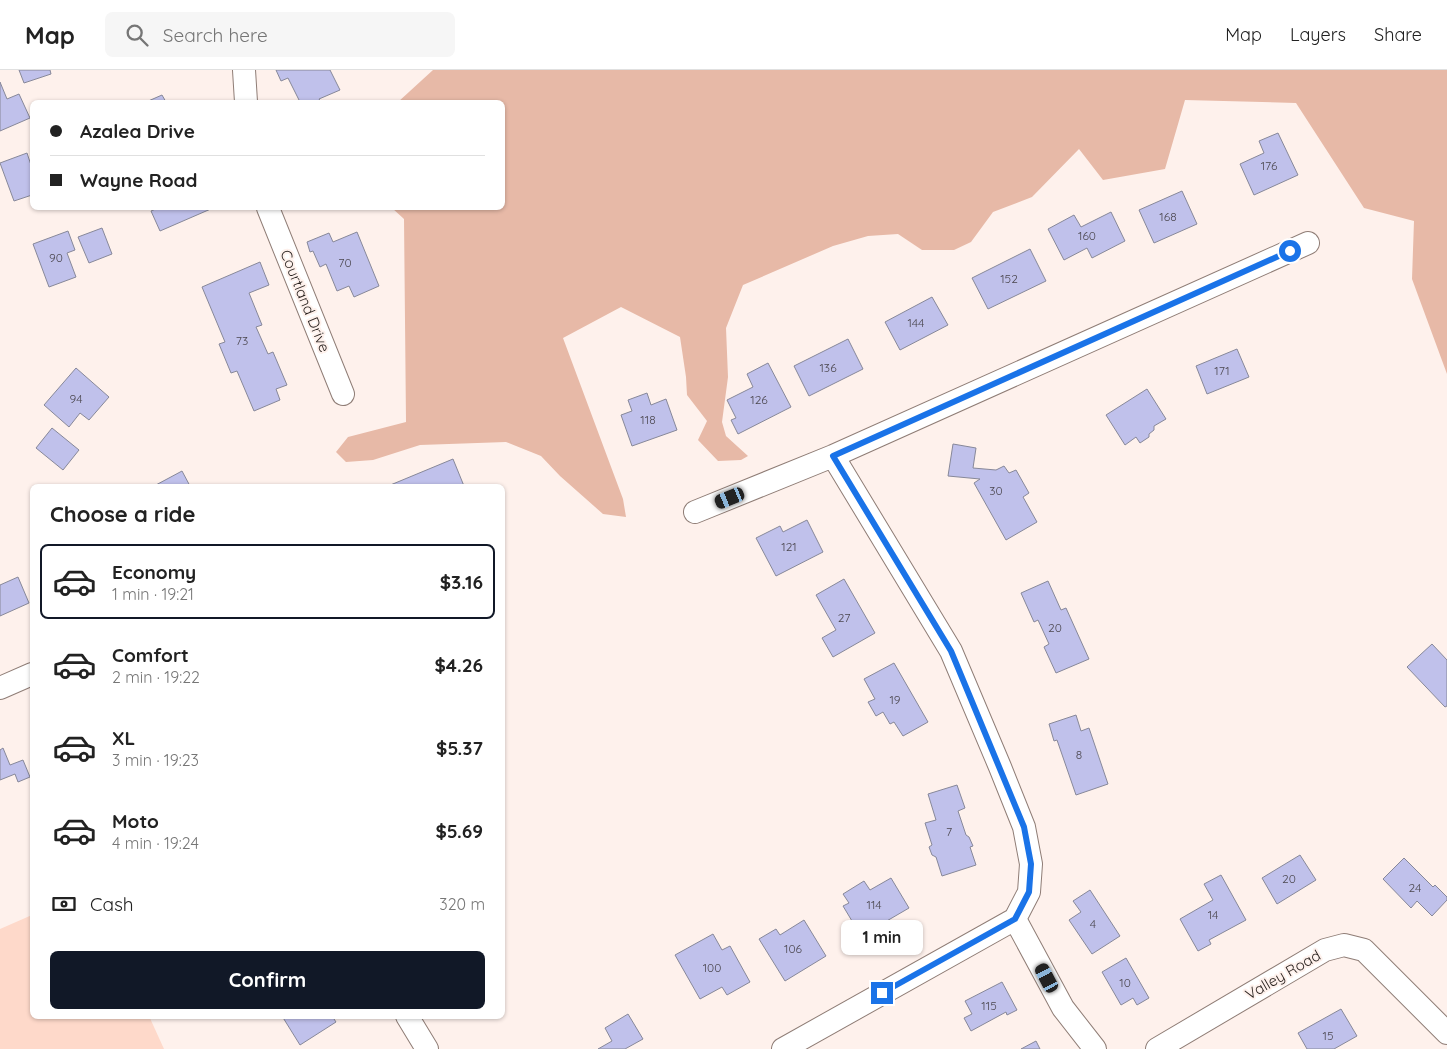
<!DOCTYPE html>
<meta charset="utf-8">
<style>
body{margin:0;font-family:Quicksand,sans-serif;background:#f6f6f6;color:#222;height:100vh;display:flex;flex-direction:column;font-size:19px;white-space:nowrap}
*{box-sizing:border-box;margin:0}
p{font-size:16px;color:#767676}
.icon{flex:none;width:28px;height:28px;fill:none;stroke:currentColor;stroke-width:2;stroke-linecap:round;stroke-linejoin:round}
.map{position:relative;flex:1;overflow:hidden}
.panel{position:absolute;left:30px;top:414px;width:475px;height:535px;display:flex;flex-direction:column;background:#fff;border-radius:8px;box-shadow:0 1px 4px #0004}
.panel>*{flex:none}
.top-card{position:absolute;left:30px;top:30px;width:475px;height:110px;border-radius:8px;box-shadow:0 1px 4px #0004;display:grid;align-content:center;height:110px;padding:0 20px;background:#fff}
.end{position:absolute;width:22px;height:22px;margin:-11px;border:6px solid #1a73e8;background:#fff;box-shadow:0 0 0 2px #fff}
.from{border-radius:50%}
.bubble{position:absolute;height:35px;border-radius:8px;background:#fff;box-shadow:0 1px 4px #0004;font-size:16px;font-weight:800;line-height:35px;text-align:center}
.car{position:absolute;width:15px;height:30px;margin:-15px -8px;border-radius:6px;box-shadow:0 0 4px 1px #0007;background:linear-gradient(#222 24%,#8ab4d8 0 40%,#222 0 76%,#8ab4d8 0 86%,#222 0)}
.top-card b{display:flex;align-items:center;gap:18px;height:48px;font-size:19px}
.top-card b+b{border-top:1px solid #e0e0e0}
.top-card i{width:12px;height:12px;background:#222}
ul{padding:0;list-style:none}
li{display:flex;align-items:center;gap:15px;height:75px;margin:0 10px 8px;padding:0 10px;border:2px solid transparent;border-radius:8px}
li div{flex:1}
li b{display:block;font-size:19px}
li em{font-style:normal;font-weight:800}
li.on{border-color:#111827}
li>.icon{width:45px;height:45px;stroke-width:1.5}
h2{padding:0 20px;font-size:22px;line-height:60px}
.pay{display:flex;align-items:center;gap:12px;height:55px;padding:0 20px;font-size:19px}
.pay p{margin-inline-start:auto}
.cta{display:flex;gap:10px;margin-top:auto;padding:10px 20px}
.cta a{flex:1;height:58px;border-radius:8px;background:#111827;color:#fff;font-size:20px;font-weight:800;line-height:58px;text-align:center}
header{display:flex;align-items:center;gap:30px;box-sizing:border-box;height:70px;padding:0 25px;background:#fff;border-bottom:1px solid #e0e0e0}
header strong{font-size:24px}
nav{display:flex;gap:28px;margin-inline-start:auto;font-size:18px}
.search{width:350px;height:45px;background:#f6f6f6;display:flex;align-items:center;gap:12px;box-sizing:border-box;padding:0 18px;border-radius:8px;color:#767676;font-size:19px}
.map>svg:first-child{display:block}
</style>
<header>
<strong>Map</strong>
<div class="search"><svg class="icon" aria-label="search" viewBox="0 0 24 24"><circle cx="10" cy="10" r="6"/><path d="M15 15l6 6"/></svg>Search here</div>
<nav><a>Map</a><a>Layers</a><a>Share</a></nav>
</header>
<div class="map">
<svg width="1447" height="979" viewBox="0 0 1447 979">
<rect width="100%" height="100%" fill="#fef1ec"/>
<path fill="#fed9ca" d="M32,845v101h117l15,33h-164v-120z"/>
<path fill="#e7b9a7" d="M433,0h1014v304l-35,-95 2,-58 -50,-13 -68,-105 -111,-3 -20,69 -62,11 -24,-31 -47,48 -39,15 -22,30 -17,8h-32l-24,-16 -30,2 -35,10 -90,39 -17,43 2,49 -6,45 4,14 22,20 -7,4 -23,1 -20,-21 9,-19 -20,-26 -1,-18 -6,-40 -59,-30 -58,31 60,161 3,18 -23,-3 -43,-38 -19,-20 -35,-14 -86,3 -47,15 -27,2 -10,-10 12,-15 58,-15 -2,-203 -12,-11h110v-106h-104z"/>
<path fill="#c0c1eb" stroke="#878899" d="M19,0h31l1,4 -27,9z
M276,0h54l10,20 -21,9 2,3h-21l-12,-24 -7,3z
M0,12l7,17 12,-5 11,24 -30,13z
M162,25l4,7h-20z
M1278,63l20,42 -44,20 -14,-31 24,-11 -5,-12z
M27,83l5,15v29v-2l-18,6 -14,-38z
M1182,121l15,33 -43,19 -15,-33z
M158,138h55l-53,23 -9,-20z
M1111,142l14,29 -33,17 -5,-10 -23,12 -16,-31 26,-14 7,12z
M102,158l10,26 -23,9 -11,-26z
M68,161l7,19 -8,3 9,24 -27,10 -16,-43z
M357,162l22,54 -25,11 -5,-11 -12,5 -11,-27 -6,3 -7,-16 -3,1 -3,-10 22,-9 4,9z
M1030,179l16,32 -58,28 -16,-31z
M260,192l9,23 -20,8 13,32 -6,2 12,27 5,-2 14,33 -11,4 4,11 -26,11 -17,-40 -6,2 -12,-29 6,-2 -23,-55z
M932,227l16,28 -48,25 -15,-28z
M848,269l15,30 -54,27 -15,-30z
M1237,279l12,28 -42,17 -11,-28z
M768,293l23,44 -53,27 -7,-14 5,-2 -9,-18 26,-13 -6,-13z
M76,298l33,29 -20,23 -9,-7 -11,14 -25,-22z
M1147,319l19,30 -12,7v4l-5,4v3l-9,6 -4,-6 -11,8 -19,-30z
M647,323l4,12 15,-6 11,31 -45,16 -11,-31 11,-4 -4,-11z
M52,358l27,22 -16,20 -27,-22z
M953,374l23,4 -3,20 23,2 8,-4 5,7 7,-3 13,23 -6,4 14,25 -31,18 -32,-57 6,-4 -32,-3z
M453,389l11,27h-76z
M182,401l8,15h-36z
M807,450l16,32 -47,24 -20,-38 24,-12 3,6z
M18,507l11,26 -29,13v-31z
M844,509l31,54 -42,24 -11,-19 14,-8 -20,-35z
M1048,511l13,29 5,-2 23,51 -33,14 -12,-26 5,-3 -11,-24 -4,2 -13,-29z
M1432,574l15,16v46l-2,1 -38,-40z
M894,593l34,59 -25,14 -9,-14 -4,2 -7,-12 -7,4 -8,-14 7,-3 -11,-20z
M1076,645l5,16 8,-3 19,56 -32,11 -19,-55 -3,1 -5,-17z
M3,678l7,17 13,-5 7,17 -12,5 -3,-8 -15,6v-30z
M957,715l8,23 -7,3 8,24 3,2 4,9 -3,1 6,18 -34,11 -6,-19 -4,-2 -3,-8 3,-2 -7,-22 11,-3 -8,-26z
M1300,785l16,25 -39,24 -15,-26z
M1404,788l29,29 2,-2 12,12v3l-15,16 -15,-15 -6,7 -28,-29z
M1221,805l25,45 -37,20 2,4 -13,7 -18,-32 33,-19 -9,-16z
M891,808l18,30 -48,28 -18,-30 6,-3 -6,-9 21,-13 6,9z
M1090,820l30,46 -28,18 -23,-34 12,-8 -8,-11z
M804,850l22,36 -41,25 -26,-42 17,-10 4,6z
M713,864l9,16 8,-4 20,36 -23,13 -5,-8 -22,12 -25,-44z
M1126,888l23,40 -12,7 -4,-7 -12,7 -19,-33z
M1002,912l15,28 -10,5 -1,-3 -35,19 -7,-13 8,-4 -7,-13z
M1341,939l16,27 -23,13h-27l-9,-16z
M628,944l15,25 -18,10h-27l14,-8 -7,-13z
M282,946h50l4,6 -36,23z
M1036,971l4,8h-19z"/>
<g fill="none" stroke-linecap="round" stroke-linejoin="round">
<defs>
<path id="street" d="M244,0l2,32
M268,138l75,186
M833,386l118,195 49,116 24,60 7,37 -2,28 -14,27
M695,442l138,-56 475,-213
M0,618l32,-14
M1015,849l48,89 32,41
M407,946l20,33
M783,979l232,-130
M1157,979l168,-99 19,-5 20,5 83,83"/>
</defs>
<use href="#street" stroke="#8f7d76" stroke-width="24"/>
<use href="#street" stroke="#fff" stroke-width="22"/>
</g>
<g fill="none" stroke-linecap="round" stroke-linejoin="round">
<path stroke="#1a73e8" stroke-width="6" d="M882,923l133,-74 14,-27 2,-28 -7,-37 -73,-176 -118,-195 457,-205"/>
</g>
<g text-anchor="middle" stroke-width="4" stroke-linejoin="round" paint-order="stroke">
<g font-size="12" fill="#4c4850">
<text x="1269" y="100">176</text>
<text x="1168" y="151">168</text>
<text x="1087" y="170">160</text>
<text x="56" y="192">90</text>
<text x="345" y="197">70</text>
<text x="1009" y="213">152</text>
<text x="916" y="257">144</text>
<text x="242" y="275">73</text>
<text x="828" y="302">136</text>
<text x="1222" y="305">171</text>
<text x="76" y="333">94</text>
<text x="759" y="334">126</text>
<text x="648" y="354">118</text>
<text x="996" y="425">30</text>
<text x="789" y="481">121</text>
<text x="844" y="552">27</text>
<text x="1055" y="562">20</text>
<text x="895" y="634">19</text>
<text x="1079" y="689">8</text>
<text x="949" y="766">7</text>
<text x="1289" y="813">20</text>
<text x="1415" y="822">24</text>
<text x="874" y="839">114</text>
<text x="1213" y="849">14</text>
<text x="1093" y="858">4</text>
<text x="793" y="883">106</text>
<text x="712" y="902">100</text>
<text x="1125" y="917">10</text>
<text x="989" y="940">115</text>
<text x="1328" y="970">15</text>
</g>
<g font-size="15" fill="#261f1c" stroke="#fef1ec">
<text transform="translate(305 231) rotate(68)" y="5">Courtland Drive</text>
<text transform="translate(1283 905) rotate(-30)" y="5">Valley Road</text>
</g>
</g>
</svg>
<i class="end from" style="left:1290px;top:181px"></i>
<i class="end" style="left:882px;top:923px"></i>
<div class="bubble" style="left:841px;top:850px;width:82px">1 min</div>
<i class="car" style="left:730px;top:428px;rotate:248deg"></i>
<i class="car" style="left:1047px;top:908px;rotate:332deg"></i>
<div class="top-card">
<b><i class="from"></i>Azalea Drive</b>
<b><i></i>Wayne Road</b>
</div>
<section class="panel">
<h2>Choose a ride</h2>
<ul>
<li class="on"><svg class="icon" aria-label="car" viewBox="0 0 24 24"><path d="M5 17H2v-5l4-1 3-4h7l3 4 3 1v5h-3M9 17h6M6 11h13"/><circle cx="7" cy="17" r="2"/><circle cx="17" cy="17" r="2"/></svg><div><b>Economy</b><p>1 min · 19:21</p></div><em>$3.16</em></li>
<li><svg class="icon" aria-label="car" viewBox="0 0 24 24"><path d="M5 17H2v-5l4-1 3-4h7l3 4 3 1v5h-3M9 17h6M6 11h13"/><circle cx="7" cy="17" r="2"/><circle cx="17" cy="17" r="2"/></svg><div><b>Comfort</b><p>2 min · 19:22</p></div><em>$4.26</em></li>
<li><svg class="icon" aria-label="car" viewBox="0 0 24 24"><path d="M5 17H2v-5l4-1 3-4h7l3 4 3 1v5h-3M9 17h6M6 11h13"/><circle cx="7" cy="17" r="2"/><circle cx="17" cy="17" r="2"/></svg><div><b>XL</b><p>3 min · 19:23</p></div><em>$5.37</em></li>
<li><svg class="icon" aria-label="car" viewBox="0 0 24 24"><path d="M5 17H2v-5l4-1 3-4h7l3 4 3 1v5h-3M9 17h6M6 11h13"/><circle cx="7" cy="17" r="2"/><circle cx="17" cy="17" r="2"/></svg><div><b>Moto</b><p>4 min · 19:24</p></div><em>$5.69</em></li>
</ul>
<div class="pay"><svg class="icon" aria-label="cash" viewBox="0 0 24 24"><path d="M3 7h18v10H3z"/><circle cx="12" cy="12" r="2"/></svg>Cash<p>320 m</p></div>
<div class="cta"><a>Confirm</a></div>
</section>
</div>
